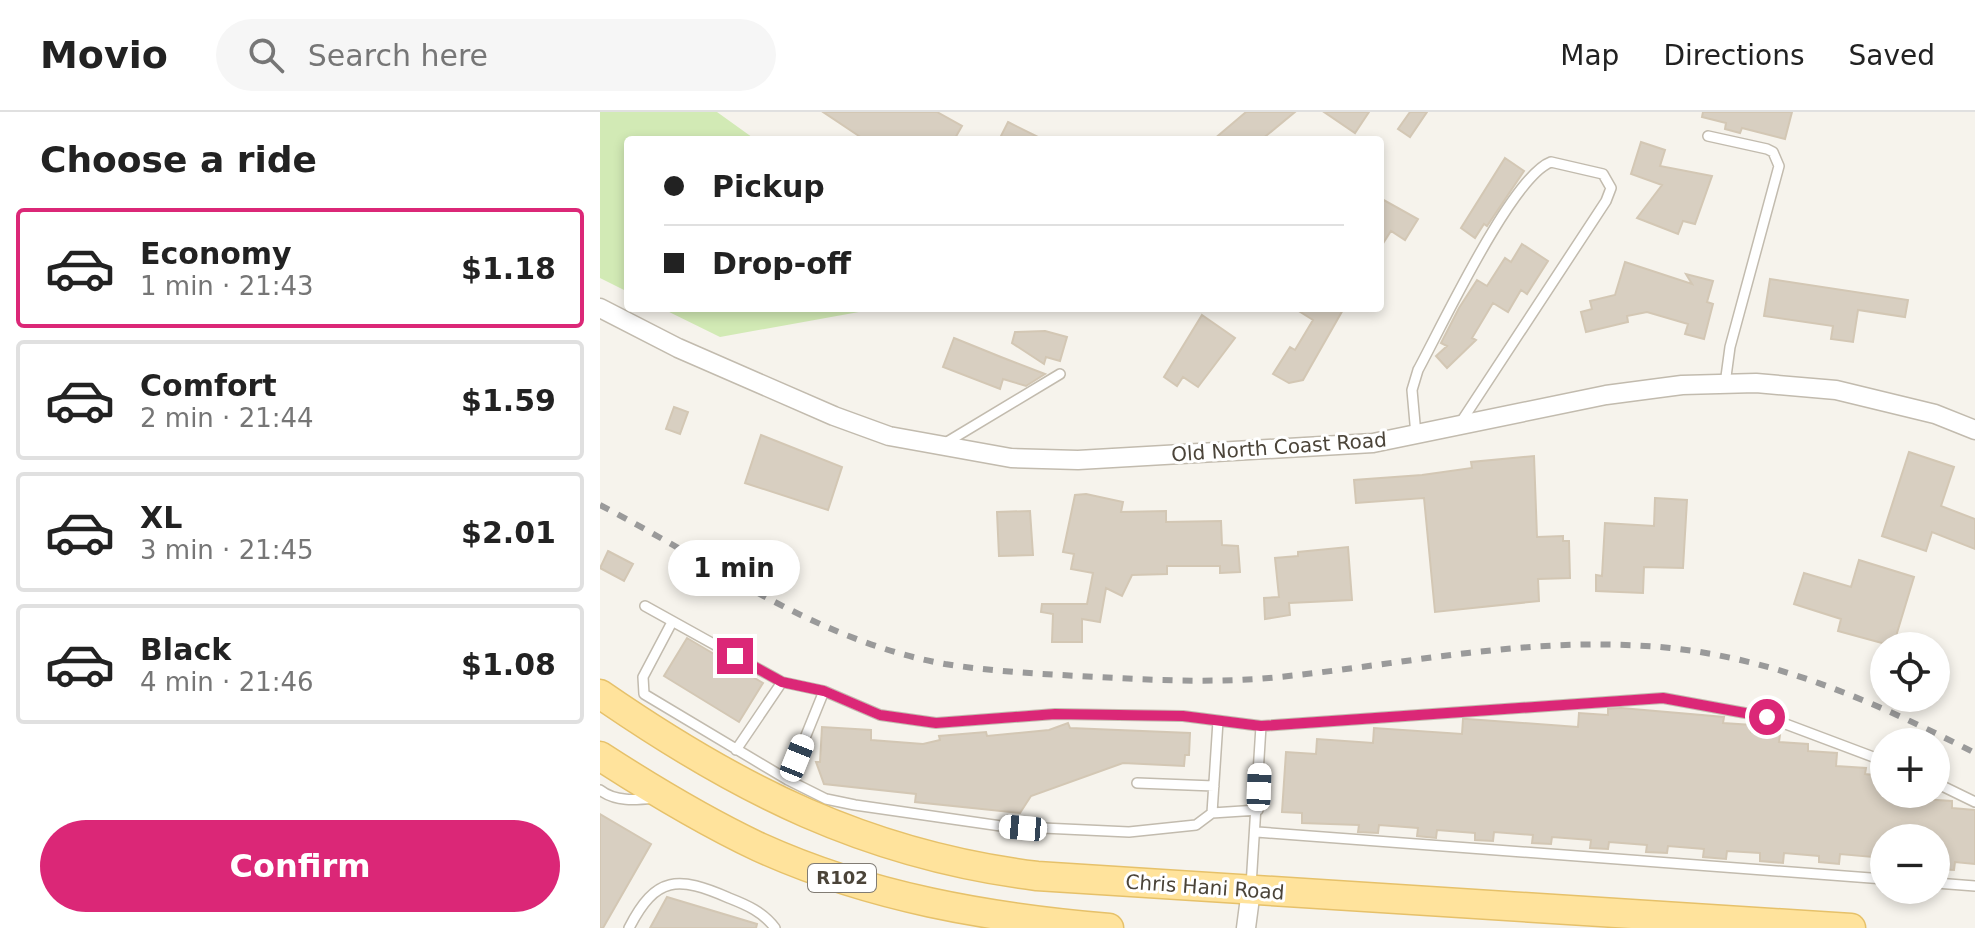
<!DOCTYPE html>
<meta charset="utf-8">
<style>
body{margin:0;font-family:"DejaVu Sans",sans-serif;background:#f6f6f6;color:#222;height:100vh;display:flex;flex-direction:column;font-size:30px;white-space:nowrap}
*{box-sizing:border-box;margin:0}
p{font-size:26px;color:#767676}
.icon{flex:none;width:44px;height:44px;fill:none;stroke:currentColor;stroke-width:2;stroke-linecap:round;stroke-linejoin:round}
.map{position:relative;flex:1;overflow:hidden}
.details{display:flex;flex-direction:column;background:#fff;width:600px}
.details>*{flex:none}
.banner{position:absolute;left:24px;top:24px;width:760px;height:176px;border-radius:8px;box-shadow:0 4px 12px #0003;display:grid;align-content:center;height:176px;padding:0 40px;background:#fff}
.tools{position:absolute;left:1270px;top:520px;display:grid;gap:16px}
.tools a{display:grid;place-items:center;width:80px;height:80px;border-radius:50%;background:#fff;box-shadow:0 4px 12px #0003;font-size:40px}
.end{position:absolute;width:36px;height:36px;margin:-18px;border:10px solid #db2777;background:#fff;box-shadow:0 0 0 4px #fff}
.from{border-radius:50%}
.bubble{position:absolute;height:56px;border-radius:28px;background:#fff;box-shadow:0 4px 12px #0003;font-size:26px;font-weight:700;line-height:56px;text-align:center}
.car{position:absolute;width:24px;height:48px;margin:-24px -12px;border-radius:10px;box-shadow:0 0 6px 2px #0007;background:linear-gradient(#fff 24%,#345 0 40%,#fff 0 76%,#345 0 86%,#fff 0)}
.banner b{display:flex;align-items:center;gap:28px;height:76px;font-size:30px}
.banner b+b{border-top:2px solid #e0e0e0}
.banner i{width:20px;height:20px;background:#222}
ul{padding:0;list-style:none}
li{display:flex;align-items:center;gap:24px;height:120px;margin:0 16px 12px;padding:0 24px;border:4px solid #e0e0e0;border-radius:8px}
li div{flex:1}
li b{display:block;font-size:30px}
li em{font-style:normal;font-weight:700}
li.on{border-color:#db2777}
li>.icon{width:72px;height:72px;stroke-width:1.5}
h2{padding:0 40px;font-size:36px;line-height:96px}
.button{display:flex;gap:16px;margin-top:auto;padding:16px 40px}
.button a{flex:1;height:92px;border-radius:48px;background:#db2777;color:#fff;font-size:32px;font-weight:700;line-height:92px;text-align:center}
header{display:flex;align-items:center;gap:48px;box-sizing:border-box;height:112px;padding:0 40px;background:#fff;border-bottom:2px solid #e0e0e0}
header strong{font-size:38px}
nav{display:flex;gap:44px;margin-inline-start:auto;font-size:28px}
.search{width:560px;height:72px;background:#f6f6f6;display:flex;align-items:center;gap:20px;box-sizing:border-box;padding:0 28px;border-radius:44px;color:#767676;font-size:30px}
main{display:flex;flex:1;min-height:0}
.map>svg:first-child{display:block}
</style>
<header>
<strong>Movio</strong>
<div class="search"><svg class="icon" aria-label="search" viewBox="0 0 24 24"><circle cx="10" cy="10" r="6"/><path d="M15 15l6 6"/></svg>Search here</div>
<nav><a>Map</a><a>Directions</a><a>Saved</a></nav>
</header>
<main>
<section class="details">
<h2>Choose a ride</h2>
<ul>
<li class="on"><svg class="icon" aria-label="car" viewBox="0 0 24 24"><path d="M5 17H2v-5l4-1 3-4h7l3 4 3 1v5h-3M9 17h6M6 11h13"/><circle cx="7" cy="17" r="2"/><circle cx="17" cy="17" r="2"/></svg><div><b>Economy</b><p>1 min · 21:43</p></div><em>$1.18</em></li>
<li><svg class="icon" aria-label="car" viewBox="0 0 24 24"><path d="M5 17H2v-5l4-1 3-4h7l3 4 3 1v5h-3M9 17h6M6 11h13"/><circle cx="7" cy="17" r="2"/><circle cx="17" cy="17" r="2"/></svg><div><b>Comfort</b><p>2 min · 21:44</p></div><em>$1.59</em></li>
<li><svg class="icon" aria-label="car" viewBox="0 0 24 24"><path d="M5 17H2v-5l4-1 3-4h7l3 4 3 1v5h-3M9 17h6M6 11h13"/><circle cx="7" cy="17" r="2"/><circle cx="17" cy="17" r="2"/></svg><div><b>XL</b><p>3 min · 21:45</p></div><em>$2.01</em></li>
<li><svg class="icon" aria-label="car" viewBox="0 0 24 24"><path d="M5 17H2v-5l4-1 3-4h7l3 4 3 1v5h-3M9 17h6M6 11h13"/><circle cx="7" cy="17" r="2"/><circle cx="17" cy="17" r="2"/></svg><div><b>Black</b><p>4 min · 21:46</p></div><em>$1.08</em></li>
</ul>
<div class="button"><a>Confirm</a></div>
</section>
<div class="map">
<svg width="1375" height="816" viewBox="0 0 1375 816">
<rect width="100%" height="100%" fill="#f6f3ec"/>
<path fill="#d2eab5" d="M0,0h117l39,28h-128v152l-28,-14z
M61,196h220l-161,29z"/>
<path fill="#d8cfc1" stroke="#d3c7b4" stroke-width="2" d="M223,0h114l25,14 -8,14h-89z
M646,0h49l-34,28h-48z
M724,0h45l-14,21z
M810,0h17l-17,25 -12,-8z
M1103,0h89l-7,27 -43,-11 -2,5 -15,-4 1,-6 -24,-6z
M408,10l36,18h-45z
M1041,30l24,8 -5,16 52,10 -17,48 -12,-3 -5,13 -41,-16 25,-33 -31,-11z
M905,46l19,13 -37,55 -3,-2 -9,14 -14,-10z
M780,86l38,21 -13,21 -14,-9 -11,17z
M922,132l26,17 -21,33 -6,-4 -13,22 -15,-9 -21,35 4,2 -29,28 -11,-12 11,-10 -6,-3 18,-35 18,-28 10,6 18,-28 6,4z
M1025,150l67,22 -6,-10 27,7 -6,21 6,2 -9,35 -19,-5 3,-10 -41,-12 -20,4 1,6 -42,10 -5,-20 11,-3 -2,-8 25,-6z
M1170,167l138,21 -3,17 -47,-7 -5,32 -22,-3 2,-13 -69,-10z
M694,196h50l-41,72 -14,3 -16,-9 17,-27 5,3 18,-30z
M602,203l33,23 -37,49 -15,-10 -6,9 -13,-9z
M445,219l22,6 -7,24 -14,-4 -2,7 -32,-21 3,-11z
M354,226l47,19 44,17 -19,12 -23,-7 -3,10 -57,-22z
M74,295l14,5 -8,22 -14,-5z
M161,323l81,32 -14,43 -83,-27z
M1309,340l45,15 -13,39 34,13v30l-43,-17 -6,19 -44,-15z
M934,344l3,81 26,-1v5h6l1,37 -32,1 1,22 -104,11 -11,-114 -68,5 -2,-23 68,-5 50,-7 -1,-6z
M486,382l37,8 -2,10 45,-1v11l55,-1 1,24 16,1 2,26 -20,1v-7h-53v8l-35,1 -10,21 -16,-8 -6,34 -18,-3v23h-30l1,-28 -12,-2 1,-8h45l6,-31 -22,-4 3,-15 -11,-2 12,-57z
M1055,386l32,2 -4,68 -39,-1 -1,26 -47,-2v-16l6,1 3,-53 49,3z
M430,399l3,44 -34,1 -2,-44z
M748,435l4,53 -63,3 1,12 -25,4 -1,-21 15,-1 -4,-39 23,-2v-4z
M8,439l25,13 -9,17 -24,-13z
M1259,448l55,17 -21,69 -55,-15 3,-12 -47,-15 10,-31 47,14z
M87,526l76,45 -24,39 -75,-46z
M1021,596l103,9 -1,6 29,2 -1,7 29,3 -1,7 29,2v7l29,2 -1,13 30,2 -1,6 19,2v18h38l-1,5 31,2v7l23,2v54l-20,-2 -1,8 -18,-1v-31h-52v20l-44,-4 -1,10 -20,-2v-6l-35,-3 -1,10 -23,-2v-8l-33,-2 -1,8 -23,-2 1,-8 -36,-3 -1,7 -21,-1 1,-7 -38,-3 -1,7 -18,-1 1,-8 -39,-3 -1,7 -19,-1 1,-8 -39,-3 -1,9 -18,-1v-7l-38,-3 -1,8 -19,-2 1,-8 -39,-3 -1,8 -20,-1 1,-7 -57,-2v-10l-20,-1 4,-60 30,2 1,-15 56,4 1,-15 88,6 1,-15h4l111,8 1,-14 29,2v-6z
M468,611l2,5 120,5 -1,22h-4l-1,11 -61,-3 -92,33 -11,17 -105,-11 1,-8 -92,-10 -8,-22h4l2,-35 49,3v10l52,4 17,-4 -1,-4 47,-4 1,4 62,-6z
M0,702l51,30 -48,84h-3z
M67,785l90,27 -1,4h-106z"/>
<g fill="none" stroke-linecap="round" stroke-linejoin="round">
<defs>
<path id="lane" d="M1108,24l59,13 6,3 6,14 -49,181 -5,37
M816,323l-4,-45 6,-20c23,-42 94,-194 133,-208l52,12 8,14 -5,13 -147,224
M342,333l118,-71
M45,494l137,76 42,9 56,24 56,8 119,-9 128,2 78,10 -10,160
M71,512l-28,53 1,17 144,86 38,19 29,6 146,21 128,6 67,-7 16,-12 46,-3
M661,614l402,-28 104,19 117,44
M136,638l46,-68
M188,668l36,-89
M537,671l77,3
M1336,671l39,19
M0,678c15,12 36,10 54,8
M612,701l6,-92
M657,720l627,47
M1336,771l39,3
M29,816c27,-53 49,-52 100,-30 18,7 34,14 46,30"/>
<path id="street" d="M0,196l78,40 156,68 55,20 122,22 67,2 295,-17 233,-48 76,-10 74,-2 80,7 99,24 40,16
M646,816l5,-38"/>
<path id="primary" d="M0,582c139,96 267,161 437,182l814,52
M0,644c51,33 104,65 159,91 110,50 230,71 350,81"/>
</defs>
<use href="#lane" stroke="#c2bbae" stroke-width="12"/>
<use href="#street" stroke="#c2bbae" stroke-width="21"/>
<use href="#primary" stroke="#e6c16a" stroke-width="31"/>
<use href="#lane" stroke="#fff" stroke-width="9"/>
<use href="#street" stroke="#fff" stroke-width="18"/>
<use href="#primary" stroke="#ffe39c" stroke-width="28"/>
<path stroke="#9a9a9a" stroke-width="6" stroke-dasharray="10 10" stroke-linecap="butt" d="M0,393c115,59 214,135 345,159 50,8 100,10 151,13 57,3 115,6 173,1 137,-13 261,-44 401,-30 111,12 207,55 305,105"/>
</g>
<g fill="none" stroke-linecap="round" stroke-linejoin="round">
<path stroke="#db2777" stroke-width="10" d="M135,544l47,26 42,9 56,24 56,8 119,-9 128,2 78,10 402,-28 104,19"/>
</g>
<g text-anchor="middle" stroke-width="6" stroke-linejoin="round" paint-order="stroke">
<rect fill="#fff" stroke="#817c74" stroke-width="2" x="208" y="752" width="68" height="28" rx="6"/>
<g font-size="18" font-weight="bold" fill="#4b4439">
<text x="242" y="772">R102</text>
</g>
<g font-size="20" fill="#4b4439" stroke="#fff">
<text transform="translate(679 335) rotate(-4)" y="7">Old North Coast Road</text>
<text transform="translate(605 775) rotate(4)" y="7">Chris Hani Road</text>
</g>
</g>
</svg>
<div class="tools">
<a><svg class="icon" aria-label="locate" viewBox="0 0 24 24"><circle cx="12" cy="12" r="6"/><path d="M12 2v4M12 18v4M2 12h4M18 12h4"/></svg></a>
<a>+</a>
<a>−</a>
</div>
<i class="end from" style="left:1167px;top:605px"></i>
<i class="end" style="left:135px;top:544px"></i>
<div class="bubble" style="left:68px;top:428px;width:132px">1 min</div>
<i class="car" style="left:197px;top:646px;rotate:22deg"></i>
<i class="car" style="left:659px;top:675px;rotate:2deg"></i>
<i class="car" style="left:423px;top:716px;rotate:275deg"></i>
<div class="banner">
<b><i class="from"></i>Pickup</b>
<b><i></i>Drop-off</b>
</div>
</div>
</main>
